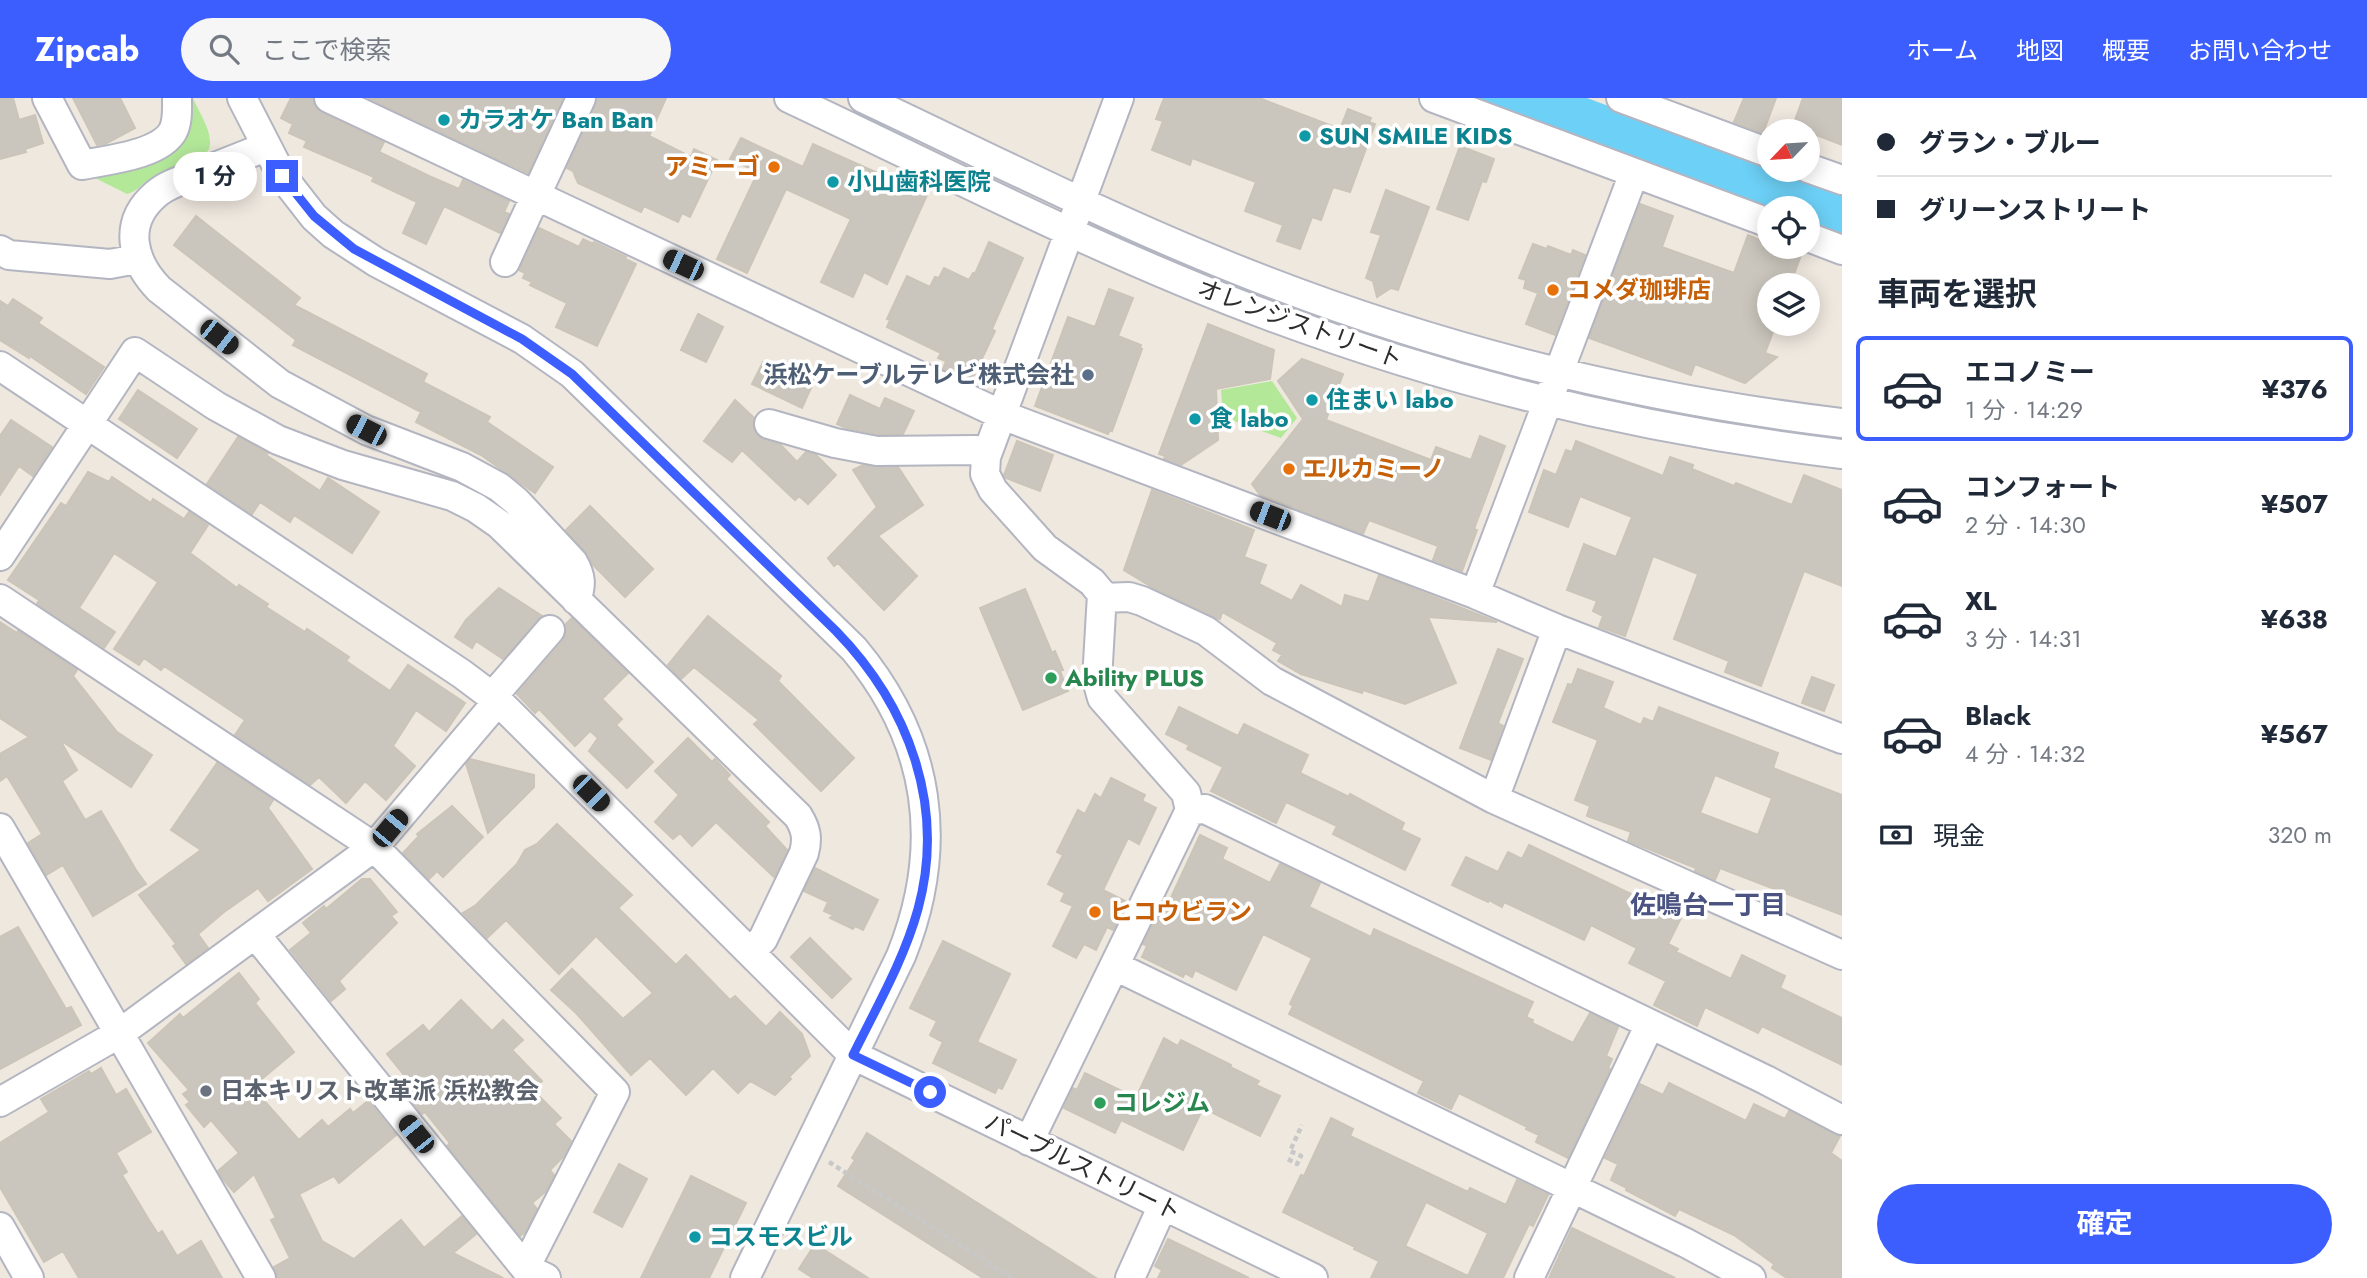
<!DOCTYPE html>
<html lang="ja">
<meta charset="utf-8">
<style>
body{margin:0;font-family:Jost,"Noto Sans JP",sans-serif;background:#f6f6f7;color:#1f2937;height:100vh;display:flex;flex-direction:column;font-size:26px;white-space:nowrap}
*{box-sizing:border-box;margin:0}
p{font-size:23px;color:#747a83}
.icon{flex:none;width:38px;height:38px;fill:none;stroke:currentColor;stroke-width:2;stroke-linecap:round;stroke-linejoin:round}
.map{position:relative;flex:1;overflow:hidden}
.details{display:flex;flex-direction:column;background:#fff;width:525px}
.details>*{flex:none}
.hud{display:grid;align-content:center;height:154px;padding:0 35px;background:#fff}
.needle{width:46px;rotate:245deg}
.fabs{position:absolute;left:1757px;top:21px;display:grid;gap:14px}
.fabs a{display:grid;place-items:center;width:63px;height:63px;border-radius:50%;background:#fff;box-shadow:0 4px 18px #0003;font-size:35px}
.end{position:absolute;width:32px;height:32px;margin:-16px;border:9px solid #3c5eff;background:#fff;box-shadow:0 0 0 4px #fff}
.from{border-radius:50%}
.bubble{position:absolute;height:49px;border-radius:24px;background:#fff;box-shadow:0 4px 18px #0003;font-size:23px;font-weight:700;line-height:49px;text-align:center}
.car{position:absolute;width:21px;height:42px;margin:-21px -10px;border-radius:9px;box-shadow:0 0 5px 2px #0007;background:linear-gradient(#222 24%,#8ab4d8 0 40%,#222 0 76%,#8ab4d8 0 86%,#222 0)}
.hud b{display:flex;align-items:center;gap:24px;height:66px;font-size:26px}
.hud b+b{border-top:2px solid #e0e1e3}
.hud i{width:18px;height:18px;background:#1f2937}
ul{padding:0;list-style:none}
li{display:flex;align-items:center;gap:21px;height:105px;margin:0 14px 10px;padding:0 21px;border:4px solid transparent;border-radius:10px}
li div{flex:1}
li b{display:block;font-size:26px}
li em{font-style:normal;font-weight:700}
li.current{border-color:#3c5eff}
li>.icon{width:63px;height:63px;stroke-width:1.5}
h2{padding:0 35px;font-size:32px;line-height:84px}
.pay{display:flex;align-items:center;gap:18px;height:77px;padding:0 35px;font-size:26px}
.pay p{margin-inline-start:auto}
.button{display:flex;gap:14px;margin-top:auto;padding:14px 35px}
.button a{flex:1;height:80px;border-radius:42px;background:#3c5eff;color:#fff;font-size:28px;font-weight:700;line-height:80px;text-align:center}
header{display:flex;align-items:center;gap:42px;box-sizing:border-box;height:98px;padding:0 35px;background:#3c5eff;color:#fff}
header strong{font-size:33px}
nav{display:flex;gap:38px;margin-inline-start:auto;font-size:24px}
.search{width:490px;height:63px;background:#f6f6f7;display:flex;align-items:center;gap:18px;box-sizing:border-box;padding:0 24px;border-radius:38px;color:#747a83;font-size:26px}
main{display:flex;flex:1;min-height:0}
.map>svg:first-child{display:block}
</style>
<header>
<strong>Zipcab</strong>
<div class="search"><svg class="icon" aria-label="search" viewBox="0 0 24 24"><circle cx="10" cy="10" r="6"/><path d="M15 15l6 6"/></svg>ここで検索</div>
<nav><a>ホーム</a><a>地図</a><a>概要</a><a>お問い合わせ</a></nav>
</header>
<main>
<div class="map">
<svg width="1842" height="1180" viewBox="0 0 1842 1180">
<rect width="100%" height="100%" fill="#efe8df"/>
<path fill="#b3e899" d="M187,0h6c6,15 23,38 15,53 -16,13 -40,16 -57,27 -9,5 -13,13 -24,16l-32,-16v-4l26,-7z
M1272,283l25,37 -16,20 -58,-21 -2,-27z"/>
<path fill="#6dd0f6" d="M1468,0h119l182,68v4h11l62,23v44l-34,-13v-16h-39z"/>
<path fill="#cbc6bd" stroke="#cbc4b8" stroke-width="2" fill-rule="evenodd" d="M0,0h13l6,22 16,-5 8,28 -18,6 1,3 -26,7z
M73,0h47l15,30 -30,16 -8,1z
M291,0h22l2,9 7,6 62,29 -5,10 50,24 30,13 4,-9 46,21 -5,11 5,2 -9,19 -56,-27 -18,38 -23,-11 14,-31 -45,-21 2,-4 -70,-30 3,-6 -18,-8 4,-9 -12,-6z
M368,0h195l-35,75z
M597,0h69l-17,38 42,21 3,-8 23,11 -27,57 -8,-4 -4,9 -34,-16 -3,6 -63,-29 -5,-12 -6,-3z
M1164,0h95l81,31 8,-20 23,9 -2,4 6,2 -25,68 -17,-5 -12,33 -9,-3 -12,32 -23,-8 6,-16 -38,-14 11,-29 -64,-24 -2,7 -38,-15 11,-29 -7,-2z
M1744,0h32l-13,35 -29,-11z
M1803,0h39v47l-49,-19z
M741,40l62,29 10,-23 114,51 -40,89 -23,-12 -11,25 -32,-15 30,-63 -65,-30 -39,84 -30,-14 41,-87 -28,-13z
M1460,48l34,13 -8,23 -4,-1 -14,39 -31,-11z
M1386,92l43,17 -31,83 -7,-2 -14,9 -4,-16 -7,-3 15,-43 -10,-3z
M1640,106l33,12 -11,31 72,26 14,-38 21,9v3h9l23,8 -11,30h-21v39h7l-11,29 12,4 -32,26 -50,-19 -4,11 -102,-37z
M196,118l104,82 -6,7 133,69 -4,8 67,35 -3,5 66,45 -18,26 -54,-38 -65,-33 5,-10 -128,-67 3,-5 -122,-95z
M539,130l40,19 4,-8 10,5 1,-2 32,15 -1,2 11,5 -39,82 -41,-19 11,-24 -37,-18 2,-3 -9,-4 2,-5 -6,-3z
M989,144l34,16 -31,71 3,2 -24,51 -28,-13 3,-8 -8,-3 3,-5 -54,-26 3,-7 -3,-1 20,-43 23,11 5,-10 4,1 5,-10 25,12 4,-7 2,1z
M1533,146l14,5 1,-3 23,9 2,-5 12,5 -30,80 -29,-11 12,-31 -14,-5 2,-8 -7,-2z
M1109,191l24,9 -15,38 23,9 -1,3 2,1 -30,82 -2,-1 -2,4 -73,-28 33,-89 27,10z
M13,201l29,19 -4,5 66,44 -18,27 -56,-38 -1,2 -29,-18v-39l8,5z
M698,216l25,13 -17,35 -25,-12z
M1208,226l66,26 -4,29 -54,10 2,51 -37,25 -17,-6 1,-3 -6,-2z
M1302,261l41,15 -17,46 105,40 5,-13 35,13 9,-24 25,10 -31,83 3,1 -15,41 -29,-11 5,-14 -69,-26 -6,14 -103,-39 -8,-11 51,-65 -25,-38z
M763,264l27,12 2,-6 23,11 -13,29 -50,-24z
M138,292l59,39 -20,29 -58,-39z
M850,297l30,14 5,-11 29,13 -11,23h-25l-32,-6 -9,-4z
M735,302l19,18 -1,9 5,9 22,8 17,18 9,-10 10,3 20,20 -28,29 -9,-8 -4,4 -53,-50 -10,12 -28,-21z
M11,322l41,27 -19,29 -14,-10 -19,29v-59z
M238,339l30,16 -2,2 54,36 8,-13 51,34 -27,41 -58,-38 -4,7 -30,-20 -8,12 -45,-30z
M1017,343l36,14 -13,36 -34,-13 -2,-3z
M1576,343l87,35 7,-19 23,8 -1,4 42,17 2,-3 56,22 12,-30 38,15v96l-38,-15 -43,115 -36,-14 4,-11 -55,-22 24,-65 -45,-18 -28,80 -26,-9 4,-11 -10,-5 4,-10 -30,-11 17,-46 32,13 16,-40 -52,-21 -12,31 -39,-15 15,-42 12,5 10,-25 6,2z
M863,367l35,2 25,38 -45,31 39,40 -33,34 -46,-47 -4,3 -6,-8 49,-51 -24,-37z
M88,374l21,10 3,-5 39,26 2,-4 31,20 5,-7 19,13 -18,28 47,35 2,-3 29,19 -2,3 39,25 2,-3 42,28 -3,4 44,30 18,-26 57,38 -19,28 -30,-21 -23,36 22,20 -29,34 -21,-19 -19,22 -27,-26 -9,8 -75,-50 10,-15 -81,-54 -3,4 -17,-12 -5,7 -25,-16 44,-67 -44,-29 -35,55 36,24 -11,16 -67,-44 2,-4 -31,-20 53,-77 5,3z
M1152,392l102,40 -10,27 22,8 -7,19 33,17 9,-16 41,22 3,-12 24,7 10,-27 118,47 -69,-5 28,66 -51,21 -42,-14 -1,3 -61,-19 -23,-13 4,-6 -9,-5 4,-7 -7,-4 -48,-27 -2,7 -4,-1 -64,-31 -28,-17z
M590,408l63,63 -28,28 -32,-32 -8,-14 -19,-21z
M499,490l43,28 -39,43 -27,-18 -4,7 -17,-11 11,-17z
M1025,491l27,64 3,-2 8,19 -3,1 8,20 -45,19 -43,-102z
M708,518l73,60 -3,5 76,77 -33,33 -67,-67 5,-4 -65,-53 -13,12 -13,-14z
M572,520l56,55 -26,26 20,20 -6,6 37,37 -26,26 -38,-37 9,-13 -8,-7 -15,15 -36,-37 -4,4 -18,-19 46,-53 3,-9v-8z
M0,524l17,11 1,-2 59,39 -4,6 44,56 35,23 -21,32 -71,-47 17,30 -15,11 23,39 16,-9 35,59 10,14 -53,32 -30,-51 -17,10 -18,-32 14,-9 -35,-58 -7,5v-27l29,-17 -29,-19z
M1498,551l25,10 -25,64 5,3 -12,34 -31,-12z
M1578,571l35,13 -10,26 38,17 3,-7 9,4 6,-15 119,46 -5,15 69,27v120l-122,-47 -5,12 -4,-2 -16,-7 1,-3 -68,-27 3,-9 -44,-16 3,-10 -15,-6 23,-60 -45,-18 15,-38 4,1zM1715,677l57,23 -14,37 -58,-22z
M1812,579l22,8 -10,26 -22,-8z
M1179,609l59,29 6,-12 64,31 -8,18 49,24 1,-3 54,29 -3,7 19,9 -15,31 -72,-36 4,-8 -51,-24 -10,21 -65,-32 12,-24 -36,-18 2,-4 -23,-11z
M688,640l24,24 3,-3 15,16 -4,4 43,43 -4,4 22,24 -13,27 -58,-55 -24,24 -12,-13 -7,6 -18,-17 24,-27 -24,-24z
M470,661l64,16v12l-46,46 -22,-69z
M217,665l56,37 -5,8 44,61 -44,32 -10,-13 -34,24 -26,22 10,14 -22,16 -13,-18 3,-2 -37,-49 62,-45 -30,-20z
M1111,680l34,17 -3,6 14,7 -17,36 -11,-6 -25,52 24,12 -14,28 -6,-3 -11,23 -12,-6 -8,14 -23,-12 20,-40 -12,-5 4,-8 -17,-9 15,-29 -6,-3 21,-42 7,4 10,-20 6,4z
M452,708l31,31 -40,40 -6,-6 -8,8 -26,-26 16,-17 -2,-2z
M557,726l75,71 -14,13 58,57 10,-10 44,45 5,-4 31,31 14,-15 22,22 8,22 -21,21 2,2 -16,16 -25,-14 -12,12 -25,-25 -27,27 -36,-37 -19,17 -55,-62 -25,-23 21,-21 51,50 30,-26 -57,-57 -37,38 -53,-54 -19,18 -24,-25 13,-8 41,-41 8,-14 12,-6z
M1200,737l27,13 -5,11 48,24 10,-19 40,19 -11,24 62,30 3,-8 159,73 -7,15 7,3 -1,3 41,20 17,-30 28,14 -12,29 6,3 -4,9 2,1 -42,89 -32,-16 3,-7 -13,-6 1,-2 -68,-34 -8,16 -33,-16 6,-12 -135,-67 4,-8 -3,-2 22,-46 -49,-24 -27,56 -41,-20 -3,7 -7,-4 -2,4 -41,-20 5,-11 -4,-2 21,-42 4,2z
M1529,747l152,73 -13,26 10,5 -2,3 55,27 11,-24 43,21 -5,12 62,30v47l-80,-39 -4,7 -53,-26 -8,19 -43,-21 12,-24 -37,-18 8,-15 -46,-23 -7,15 -80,-38 -2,5 -13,-7 -1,2 -36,-17 14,-28 32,15 10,-20 14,7z
M815,770l63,32 -15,30 -8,-4 -2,3 -23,-11 3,-3 -9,-4 4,-9 -24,-11z
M362,781h8l27,33 -6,4 6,7 -58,58 6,8 -14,12 -41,-51 21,-17 -8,-10 21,-17 2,3z
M18,829l48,82 5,-2 10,18 -81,44v-132z
M810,840l41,41 -19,19 -41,-41z
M943,843l67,33 -33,68 39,18 -14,29 -4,-2 -3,6 -62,-30 10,-21 -13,-7 7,-14 -27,-13z
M239,875l20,26 -4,4 39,49 -42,35 47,53 23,-20 6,7 22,-18 3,4 15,-12 28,34 -57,48 -5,-7 -35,18 23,47 32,18 47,-39 23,28 38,-32 14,18 -23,19 50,25h-225l-4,-11 16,-9 -19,-38 5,-2 -22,-44 -20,18 -12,-14 -4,-7 21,-18 -28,-33 -7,7 -18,-22 4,-3 -7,-8 6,-4 -41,-47 32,-29 3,4z
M461,902l31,31 11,-11 20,20 -11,10 30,31 -9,9 28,28 -7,6 17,17 -8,16 -13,13 4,5 -9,17 -13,11 5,6 -12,23 -5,4 -73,-90 3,-3 -25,-31 -3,2 -17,-21 8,-7 -26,-32 36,-29 6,7z
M1164,940l14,8 3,-6 50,25 -1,2 29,14 -3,4 24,11 -20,40 -57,-28 -20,42 -62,-30 -6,13 -51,-25 9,-20 4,2 8,-17 51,25z
M101,970l15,27 10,-6 25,43 -35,21 11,19 -5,3 27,45 9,14 4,-3 15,25 24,-15 21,37h-143l-16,-27 -19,11 -44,-75v-44l49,-31 -8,-13 48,-28 2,3z
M1669,985l77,38 8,-17 31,15 4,-8 51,25 -9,17 11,8v117h-55l-15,-10 2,-4 -40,-29 -55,-26 -4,7 -49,-26 1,-2 -16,-8 7,-16 -13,-6 35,-74 23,11z
M1331,1020l22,11 -3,7 118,56 2,-4 36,17 11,-25 31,15 -15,31 -4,-2 -26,54h-132l8,-17 -25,-12 1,-2 -72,-35 18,-37 3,1zM1426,1104l62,31 -20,43 -63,-30z
M867,1035l229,145h-113l-145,-92 17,-26 -3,-2z
M619,1066l28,15 -25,48 -28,-15z
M691,1078l55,27 -37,75h-68z
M1572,1130l103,50h-126z
M1168,1141l81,39h-91l4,-8 -7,-4z
M815,1146l53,34h-55l-14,-9z"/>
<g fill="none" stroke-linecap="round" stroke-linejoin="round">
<defs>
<path id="minor" d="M47,0l35,67c25,-5 78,-10 91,-34 5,-10 4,-22 4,-33
M242,0l40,78 32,41 19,17 43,28 146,77 50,35 282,275c77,92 91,197 47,307l-156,322
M329,0l673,317 473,179 82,35 285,110
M789,0c159,75 316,157 481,218 185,69 376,115 572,138
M863,0c121,57 241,118 365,168 197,80 404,132 614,157
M1434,0l335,125
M1621,0l148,55
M266,49c-24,9 -48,19 -71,28 -13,5 -29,10 -39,19 -34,29 -24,67 3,95l121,95 86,46 96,37 37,20 17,14 57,61c8,14 9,23 3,38
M1808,70l34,12
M1808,139l34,13
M0,152l9,5 101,9 27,-5
M505,164l76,-164
M0,268l462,308 36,27 355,354 460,223
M769,326l66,19 42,8 99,-1 11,4
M0,458l135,-204 81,54 62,34 65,25 109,31 24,12 23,16 299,292c8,13 10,22 6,37l-41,86 -13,13
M1475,496l159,-421
M1102,500l27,-1 13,4 64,30 66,50 222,118 348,156
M0,501l374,248 241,245 -90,176
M492,599l58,-67
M1494,701l63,-170
M1190,712l15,-1 561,271 76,40
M0,730l261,450
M255,836l270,334 21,10
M1115,868l571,277 65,35
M0,1004l120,-69 254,-186 124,-146
M1029,1043l161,-331 -4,-17 -84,-95 -5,-18 5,-86 -10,-12 -47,-34 -52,-58 -8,-16 1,-17 133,-359
M0,1129l29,51
M1130,1180l33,-73
M1529,1180l121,-254"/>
</defs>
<use href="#minor" stroke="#b3b5c1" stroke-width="32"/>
<path stroke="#c8c8c8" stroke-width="4.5" stroke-dasharray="5 3.5" stroke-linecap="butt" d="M1288,1061l9,5 4,-8 -11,-5 12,-26
M829,1064l183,116"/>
<use href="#minor" stroke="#fff" stroke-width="28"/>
</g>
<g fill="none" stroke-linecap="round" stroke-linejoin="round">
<path stroke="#3c5eff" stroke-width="9" d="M282,78l32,40 40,33 168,90 50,35 264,257c73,75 110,175 82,278 -14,51 -42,99 -65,146l77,37"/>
</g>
<g fill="#0f9aa8" stroke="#fff" stroke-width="2.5">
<circle cx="444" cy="22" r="7"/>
<circle cx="1305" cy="38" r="7"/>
<circle cx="833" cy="84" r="7"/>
<circle cx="1312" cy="302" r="7"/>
<circle cx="1195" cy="321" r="7"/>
<circle cx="695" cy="1139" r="7"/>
</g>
<g fill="#e8710a" stroke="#fff" stroke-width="2.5">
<circle cx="774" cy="69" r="7"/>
<circle cx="1553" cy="192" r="7"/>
<circle cx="1289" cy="371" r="7"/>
<circle cx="1095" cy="814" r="7"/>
</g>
<circle fill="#5c6f8a" stroke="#fff" stroke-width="2.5" cx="1088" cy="277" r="7"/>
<g fill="#2e9e5b" stroke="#fff" stroke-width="2.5">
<circle cx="1051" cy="580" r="7"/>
<circle cx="1100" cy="1005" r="7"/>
</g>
<circle fill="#6b7280" stroke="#fff" stroke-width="2.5" cx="206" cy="993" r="7"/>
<g text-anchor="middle" stroke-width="7" stroke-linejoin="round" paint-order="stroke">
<g font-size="24" font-weight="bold" fill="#0d838f" stroke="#fff" text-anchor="start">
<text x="458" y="30">カラオケ Ban Ban</text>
<text x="1319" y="46">SUN SMILE KIDS</text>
<text x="847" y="92">小山歯科医院</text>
<text x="1326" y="310">住まい labo</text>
<text x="1209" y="329">食 labo</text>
<text x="709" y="1147">コスモスビル</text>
</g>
<g font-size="24" font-weight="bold" fill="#c56008" stroke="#fff" text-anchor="start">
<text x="760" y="77" text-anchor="end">アミーゴ</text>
<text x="1567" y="200">コメダ珈琲店</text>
<text x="1303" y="379">エルカミーノ</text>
<text x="1109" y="822">ヒコウビラン</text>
</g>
<g font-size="24" fill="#2d2d2d" stroke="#fff">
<text transform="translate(1300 226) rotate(20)" y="8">オレンジストリート</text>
<text transform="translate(1083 1069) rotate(26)" y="8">パープルストリート</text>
</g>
<g font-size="24" font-weight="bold" fill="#4e5e75" stroke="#fff" text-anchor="end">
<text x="1074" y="285">浜松ケーブルテレビ株式会社</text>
</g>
<g font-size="24" font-weight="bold" fill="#27864d" stroke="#fff" text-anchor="start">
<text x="1065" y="588">Ability PLUS</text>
<text x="1114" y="1013">コレジム</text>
</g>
<g font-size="24" font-weight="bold" fill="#5b616d" stroke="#fff" text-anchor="start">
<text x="220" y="1001">日本キリスト改革派 浜松教会</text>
</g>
<g font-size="26" font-weight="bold" fill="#4a5381" stroke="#fff">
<text x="1708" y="816">佐鳴台一丁目</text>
</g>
</g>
</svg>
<div class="fabs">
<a><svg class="needle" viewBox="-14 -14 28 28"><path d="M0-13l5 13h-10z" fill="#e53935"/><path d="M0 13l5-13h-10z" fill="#747a83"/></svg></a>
<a><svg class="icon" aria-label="locate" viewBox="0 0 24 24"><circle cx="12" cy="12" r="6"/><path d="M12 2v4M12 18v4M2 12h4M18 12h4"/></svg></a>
<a><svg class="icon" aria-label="layers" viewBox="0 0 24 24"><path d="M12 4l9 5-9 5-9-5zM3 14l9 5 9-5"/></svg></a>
</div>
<i class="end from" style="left:930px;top:994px"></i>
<i class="end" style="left:282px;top:78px"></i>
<div class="bubble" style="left:173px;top:54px;width:84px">1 分</div>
<i class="car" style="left:683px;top:167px;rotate:295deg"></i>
<i class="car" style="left:219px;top:239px;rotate:128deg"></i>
<i class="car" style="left:366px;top:332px;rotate:297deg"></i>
<i class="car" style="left:1270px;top:418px;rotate:291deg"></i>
<i class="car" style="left:591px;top:695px;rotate:135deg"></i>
<i class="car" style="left:390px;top:730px;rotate:40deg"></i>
<i class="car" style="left:416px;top:1036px;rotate:321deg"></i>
</div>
<section class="details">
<div class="hud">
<b><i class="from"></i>グラン・ブルー</b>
<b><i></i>グリーンストリート</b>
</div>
<h2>車両を選択</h2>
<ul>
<li class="current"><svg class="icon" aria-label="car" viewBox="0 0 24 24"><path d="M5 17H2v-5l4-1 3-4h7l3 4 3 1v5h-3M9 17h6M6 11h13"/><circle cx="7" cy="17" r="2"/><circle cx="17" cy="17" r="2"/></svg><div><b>エコノミー</b><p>1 分 · 14:29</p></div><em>¥376</em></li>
<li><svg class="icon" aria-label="car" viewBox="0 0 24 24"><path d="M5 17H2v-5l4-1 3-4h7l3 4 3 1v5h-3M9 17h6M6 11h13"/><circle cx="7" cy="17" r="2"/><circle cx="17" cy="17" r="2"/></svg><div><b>コンフォート</b><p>2 分 · 14:30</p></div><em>¥507</em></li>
<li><svg class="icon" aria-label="car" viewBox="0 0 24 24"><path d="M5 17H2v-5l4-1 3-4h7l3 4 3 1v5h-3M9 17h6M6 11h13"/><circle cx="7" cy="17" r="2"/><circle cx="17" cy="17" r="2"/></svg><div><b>XL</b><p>3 分 · 14:31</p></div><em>¥638</em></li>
<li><svg class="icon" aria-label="car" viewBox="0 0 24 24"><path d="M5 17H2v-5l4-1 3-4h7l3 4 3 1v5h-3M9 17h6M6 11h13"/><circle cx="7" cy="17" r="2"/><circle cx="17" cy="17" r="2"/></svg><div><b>Black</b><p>4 分 · 14:32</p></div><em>¥567</em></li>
</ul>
<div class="pay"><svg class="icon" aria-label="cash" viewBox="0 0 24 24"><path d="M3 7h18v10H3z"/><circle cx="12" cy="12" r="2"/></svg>現金<p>320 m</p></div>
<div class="button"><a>確定</a></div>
</section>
</main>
